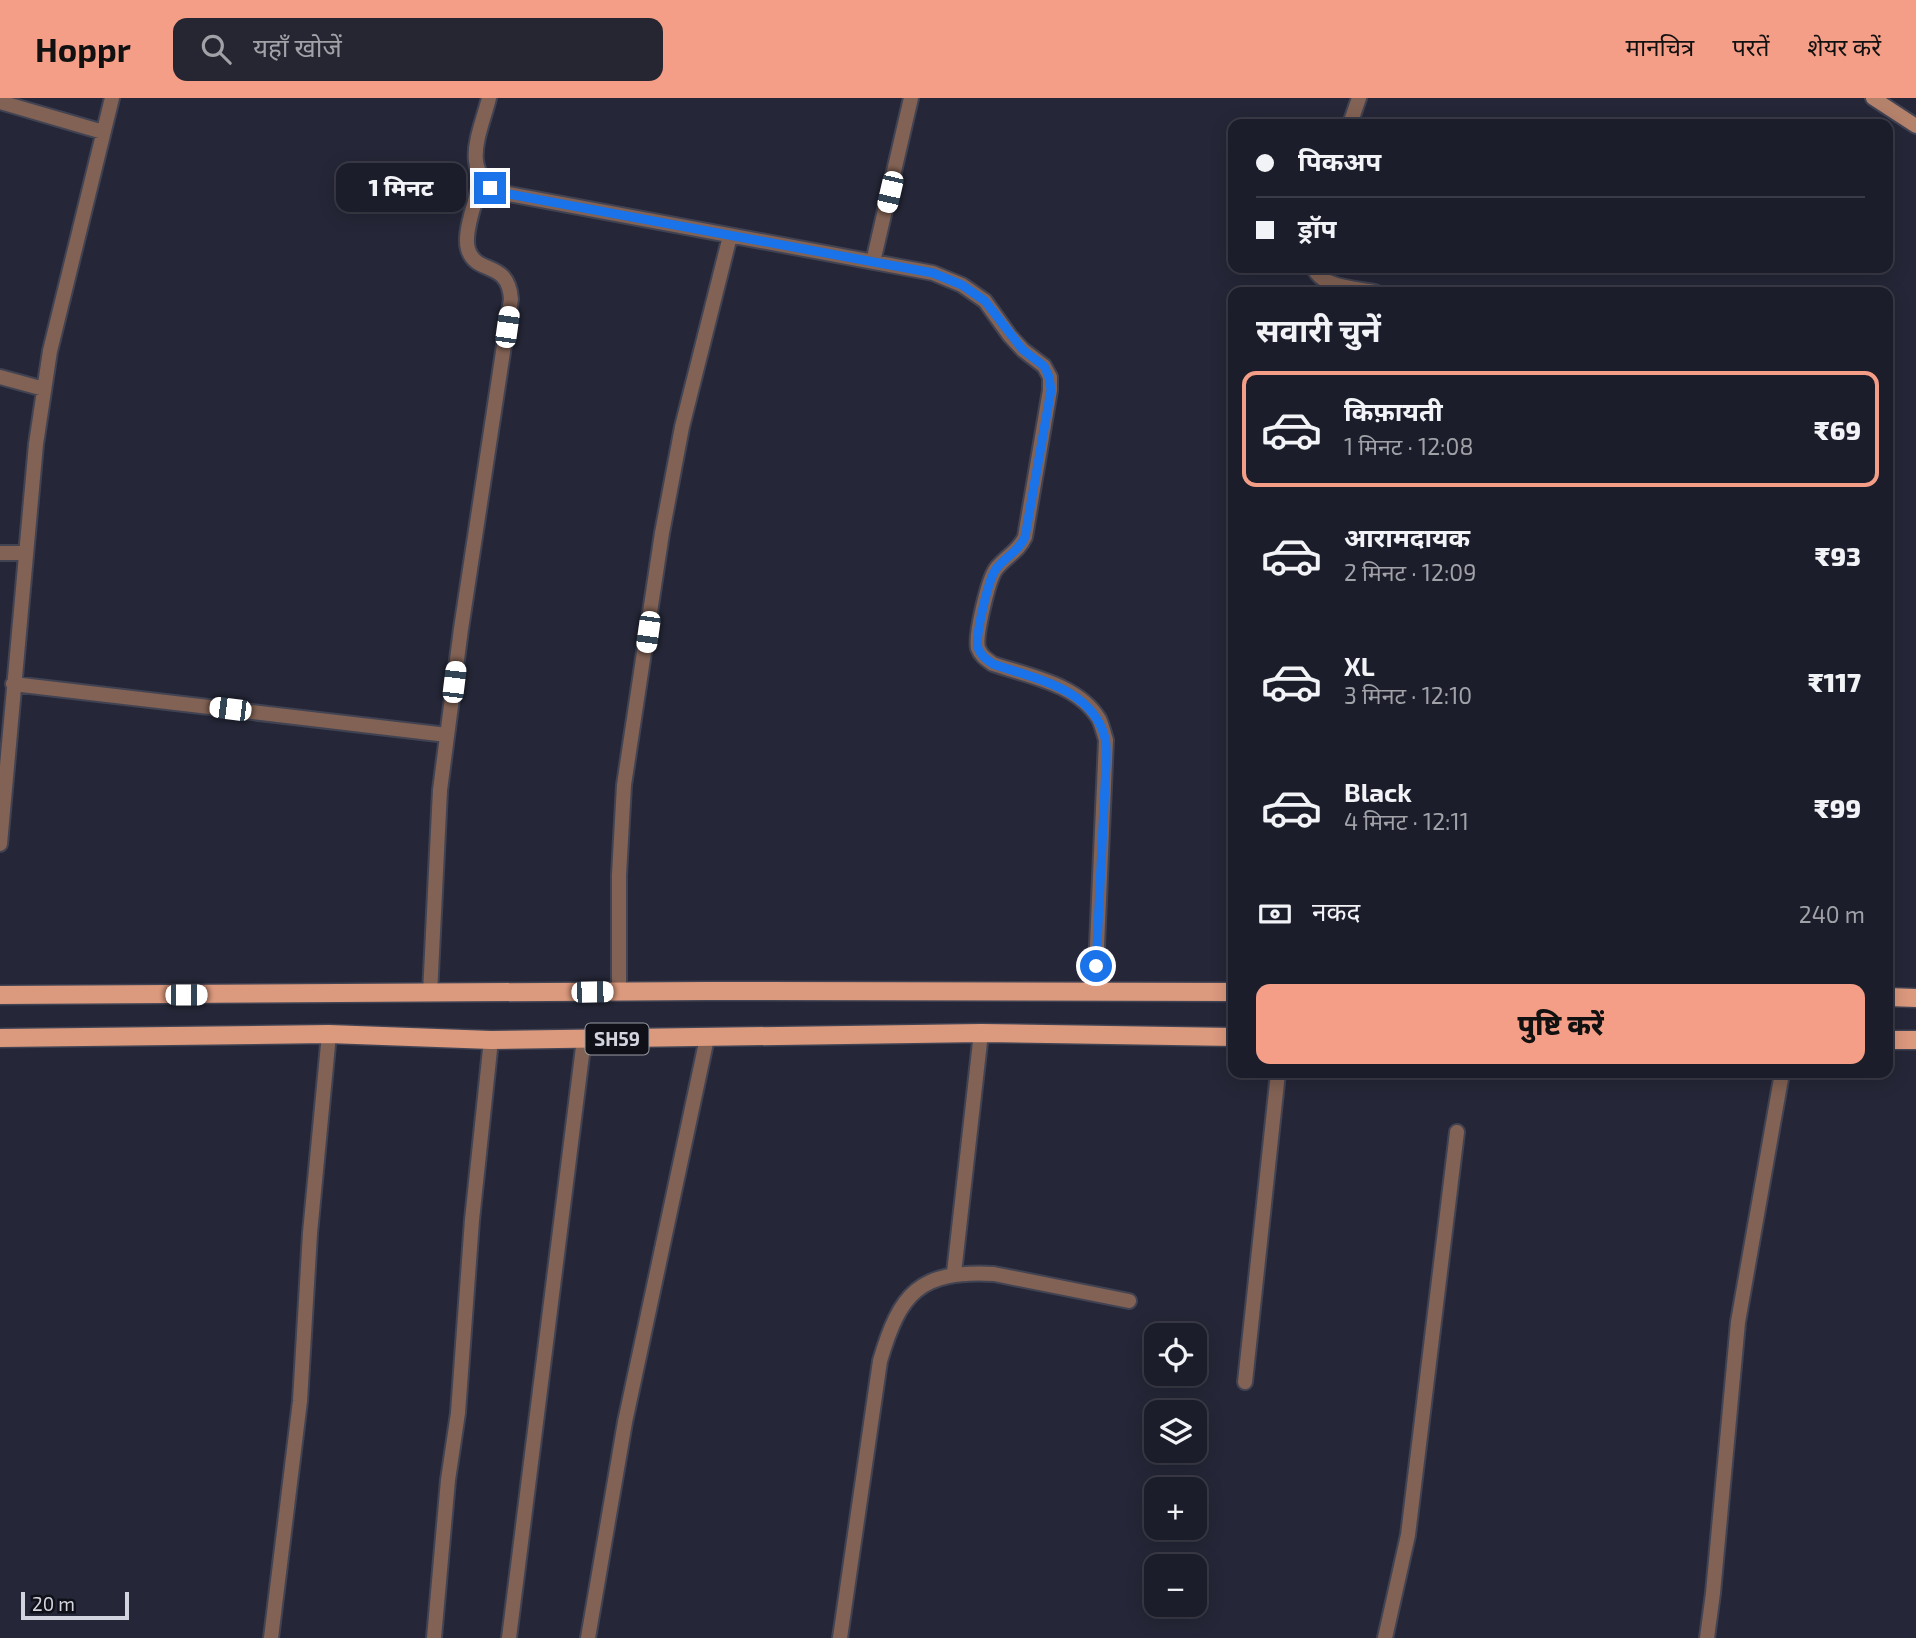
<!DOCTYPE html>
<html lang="hi">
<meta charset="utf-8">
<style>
body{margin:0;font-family:"Exo 2","Noto Sans Devanagari",sans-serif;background:#252632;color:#f1f3f6;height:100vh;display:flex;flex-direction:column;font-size:26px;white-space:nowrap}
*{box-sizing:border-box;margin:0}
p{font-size:23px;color:#a0a2a8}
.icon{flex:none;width:38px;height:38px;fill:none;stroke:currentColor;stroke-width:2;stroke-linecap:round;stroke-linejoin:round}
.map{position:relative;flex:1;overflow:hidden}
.sheet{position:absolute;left:1228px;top:189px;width:665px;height:791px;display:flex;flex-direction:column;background:#1c1d2a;border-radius:14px;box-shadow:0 4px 18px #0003,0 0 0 2px #3a3b47}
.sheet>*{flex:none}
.banner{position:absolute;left:1228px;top:21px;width:665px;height:154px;border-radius:14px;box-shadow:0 4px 18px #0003,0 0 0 2px #3a3b47;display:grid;align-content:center;height:154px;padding:0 28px;background:#1c1d2a}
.tools{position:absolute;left:1144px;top:1225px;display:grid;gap:14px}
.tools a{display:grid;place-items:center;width:63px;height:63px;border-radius:14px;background:#1c1d2a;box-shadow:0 4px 18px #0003,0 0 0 2px #3a3b47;font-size:35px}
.scale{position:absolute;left:21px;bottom:18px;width:108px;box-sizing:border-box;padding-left:7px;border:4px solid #d2d4df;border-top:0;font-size:19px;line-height:24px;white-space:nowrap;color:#d2d4df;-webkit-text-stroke:5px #101118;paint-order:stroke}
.end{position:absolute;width:32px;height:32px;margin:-16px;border:9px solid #1a73e8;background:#fff;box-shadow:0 0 0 4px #fff}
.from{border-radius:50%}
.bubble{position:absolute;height:49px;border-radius:14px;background:#1c1d2a;box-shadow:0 4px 18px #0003,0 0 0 2px #3a3b47;font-size:23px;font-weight:800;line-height:49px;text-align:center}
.car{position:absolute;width:21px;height:42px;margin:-21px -10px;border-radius:9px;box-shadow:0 0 5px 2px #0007;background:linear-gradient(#fff 24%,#345 0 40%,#fff 0 76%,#345 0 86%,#fff 0)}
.banner b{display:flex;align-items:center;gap:24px;height:66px;font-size:26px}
.banner b+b{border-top:2px solid #3a3b47}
.banner i{width:18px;height:18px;background:#f1f3f6}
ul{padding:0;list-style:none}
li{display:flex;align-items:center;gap:21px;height:116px;margin:0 14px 10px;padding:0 14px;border:4px solid transparent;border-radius:14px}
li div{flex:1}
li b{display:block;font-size:26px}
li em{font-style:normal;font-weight:800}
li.on{border-color:#f49e87}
li>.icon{width:63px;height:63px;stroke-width:1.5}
h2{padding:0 28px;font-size:32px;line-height:84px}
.pay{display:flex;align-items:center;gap:18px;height:77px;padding:0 28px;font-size:26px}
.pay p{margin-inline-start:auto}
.button{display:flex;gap:14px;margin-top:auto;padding:14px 28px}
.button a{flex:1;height:80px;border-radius:14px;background:#f49e87;color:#111;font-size:28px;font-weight:800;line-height:80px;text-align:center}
header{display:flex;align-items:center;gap:42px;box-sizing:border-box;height:98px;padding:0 35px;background:#f49e87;color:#111}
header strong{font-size:33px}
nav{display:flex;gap:38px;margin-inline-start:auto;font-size:24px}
.search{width:490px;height:63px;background:#252632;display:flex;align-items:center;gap:18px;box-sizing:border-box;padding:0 24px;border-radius:14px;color:#a0a2a8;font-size:26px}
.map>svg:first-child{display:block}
</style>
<header>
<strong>Hoppr</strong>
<div class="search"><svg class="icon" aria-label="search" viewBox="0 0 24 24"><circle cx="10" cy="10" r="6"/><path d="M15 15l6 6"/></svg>यहाँ खोजें</div>
<nav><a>मानचित्र</a><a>परतें</a><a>शेयर करें</a></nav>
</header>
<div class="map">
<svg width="1916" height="1540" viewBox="0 0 1916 1540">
<rect width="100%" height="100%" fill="#252738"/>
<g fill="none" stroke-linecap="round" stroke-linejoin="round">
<defs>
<path id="street" d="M489,0c-9,36 -31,76 14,95l430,80 29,12 23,16 25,35 13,14 21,16 6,11v13l-25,147c-6,14 -20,20 -29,32 -8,11 -21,67 -18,79 3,8 8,11 15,16 35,12 85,20 106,55 3,6 5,15 7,21l-11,251
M0,4l103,30
M1350,26l9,-26
M873,164l38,-164
M1314,170c8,20 42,20 61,24
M0,279l44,12
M0,455h26
M13,586l434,51
M0,746l36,-400 14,-93 62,-253
M619,894v-117l5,-90 38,-252 20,-106 48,-191
M430,896l10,-204 21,-161 50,-330c-3,-40 -35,-23 -43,-50 -5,-16 9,-53 14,-70
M954,1175l27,-240
M1245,1284l33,-309
M271,1540l29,-237 10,-168 19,-199
M434,1540l14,-158 10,-67 14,-193 19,-180
M509,1540l75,-599
M588,1540l37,-216 82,-384
M840,1540l40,-277c20,-68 39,-91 114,-87l135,27
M1385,1540l23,-103 49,-403
M1707,1540l6,-45 25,-271 44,-249"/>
<path id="secondary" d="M1873,0l43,28"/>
<path id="primary" d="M0,897l707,-4 527,1
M1888,899l28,1
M0,940l329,-4 162,6 490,-7 253,4
M1888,942h28"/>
</defs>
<use href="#street" stroke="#414353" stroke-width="18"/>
<use href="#secondary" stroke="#414353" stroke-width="18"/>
<use href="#primary" stroke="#414353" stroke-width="21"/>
<use href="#street" stroke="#826254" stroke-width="14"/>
<use href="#secondary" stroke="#b4816b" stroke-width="14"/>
<use href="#primary" stroke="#db997d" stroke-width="18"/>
</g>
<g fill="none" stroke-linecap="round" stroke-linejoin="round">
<path stroke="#1a73e8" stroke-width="9" d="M490,90l13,5 430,80 29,12 23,16 38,49 21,16 5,11 2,13 -26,147c-6,14 -20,20 -29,32 -8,11 -21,67 -18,79 3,8 8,11 15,16 42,15 99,24 112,74 2,8 1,18 1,27l-10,201"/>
</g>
<g text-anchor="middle" stroke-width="6" stroke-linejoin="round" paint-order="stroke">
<rect fill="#101118" stroke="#989aa3" stroke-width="2" x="585.5" y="925.5" width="63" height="31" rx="5"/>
<g font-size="19" font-weight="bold" fill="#d2d4df">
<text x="617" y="948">SH59</text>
</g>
</g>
</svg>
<div class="tools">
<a><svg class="icon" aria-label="locate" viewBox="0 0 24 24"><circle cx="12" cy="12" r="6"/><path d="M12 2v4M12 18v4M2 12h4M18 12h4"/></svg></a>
<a><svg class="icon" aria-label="layers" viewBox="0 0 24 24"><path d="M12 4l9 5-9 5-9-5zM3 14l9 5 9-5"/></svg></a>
<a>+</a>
<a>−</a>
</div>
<div class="scale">20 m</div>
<i class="end from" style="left:1096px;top:868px"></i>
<i class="end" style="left:490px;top:90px"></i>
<div class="bubble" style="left:336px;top:65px;width:130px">1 मिनट</div>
<i class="car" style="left:890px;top:94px;rotate:193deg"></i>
<i class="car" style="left:507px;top:229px;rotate:8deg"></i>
<i class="car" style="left:648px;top:534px;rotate:188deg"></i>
<i class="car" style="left:454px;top:584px;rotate:7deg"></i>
<i class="car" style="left:230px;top:611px;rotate:277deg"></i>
<i class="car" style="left:592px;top:894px;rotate:89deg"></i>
<i class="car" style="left:186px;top:897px;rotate:90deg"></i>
<div class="banner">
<b><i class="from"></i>पिकअप</b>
<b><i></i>ड्रॉप</b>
</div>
<section class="sheet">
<h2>सवारी चुनें</h2>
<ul>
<li class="on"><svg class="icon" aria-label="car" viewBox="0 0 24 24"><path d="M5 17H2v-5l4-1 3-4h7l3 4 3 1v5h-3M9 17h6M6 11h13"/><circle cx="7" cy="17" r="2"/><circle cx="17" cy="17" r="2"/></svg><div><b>किफ़ायती</b><p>1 मिनट · 12:08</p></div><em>₹69</em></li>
<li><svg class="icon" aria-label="car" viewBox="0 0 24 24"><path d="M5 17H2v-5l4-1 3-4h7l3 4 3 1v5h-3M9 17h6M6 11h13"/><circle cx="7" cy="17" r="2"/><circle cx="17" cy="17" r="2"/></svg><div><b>आरामदायक</b><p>2 मिनट · 12:09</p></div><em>₹93</em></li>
<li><svg class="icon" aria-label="car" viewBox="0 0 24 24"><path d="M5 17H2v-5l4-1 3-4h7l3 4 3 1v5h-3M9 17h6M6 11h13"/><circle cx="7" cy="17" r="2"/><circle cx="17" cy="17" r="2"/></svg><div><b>XL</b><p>3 मिनट · 12:10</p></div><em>₹117</em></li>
<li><svg class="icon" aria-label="car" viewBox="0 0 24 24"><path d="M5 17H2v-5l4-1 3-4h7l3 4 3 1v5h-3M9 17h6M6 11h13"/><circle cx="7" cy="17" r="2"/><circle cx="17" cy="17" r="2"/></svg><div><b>Black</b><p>4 मिनट · 12:11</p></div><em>₹99</em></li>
</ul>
<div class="pay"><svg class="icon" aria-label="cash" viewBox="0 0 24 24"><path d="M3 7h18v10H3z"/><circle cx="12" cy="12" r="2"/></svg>नकद<p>240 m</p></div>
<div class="button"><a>पुष्टि करें</a></div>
</section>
</div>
